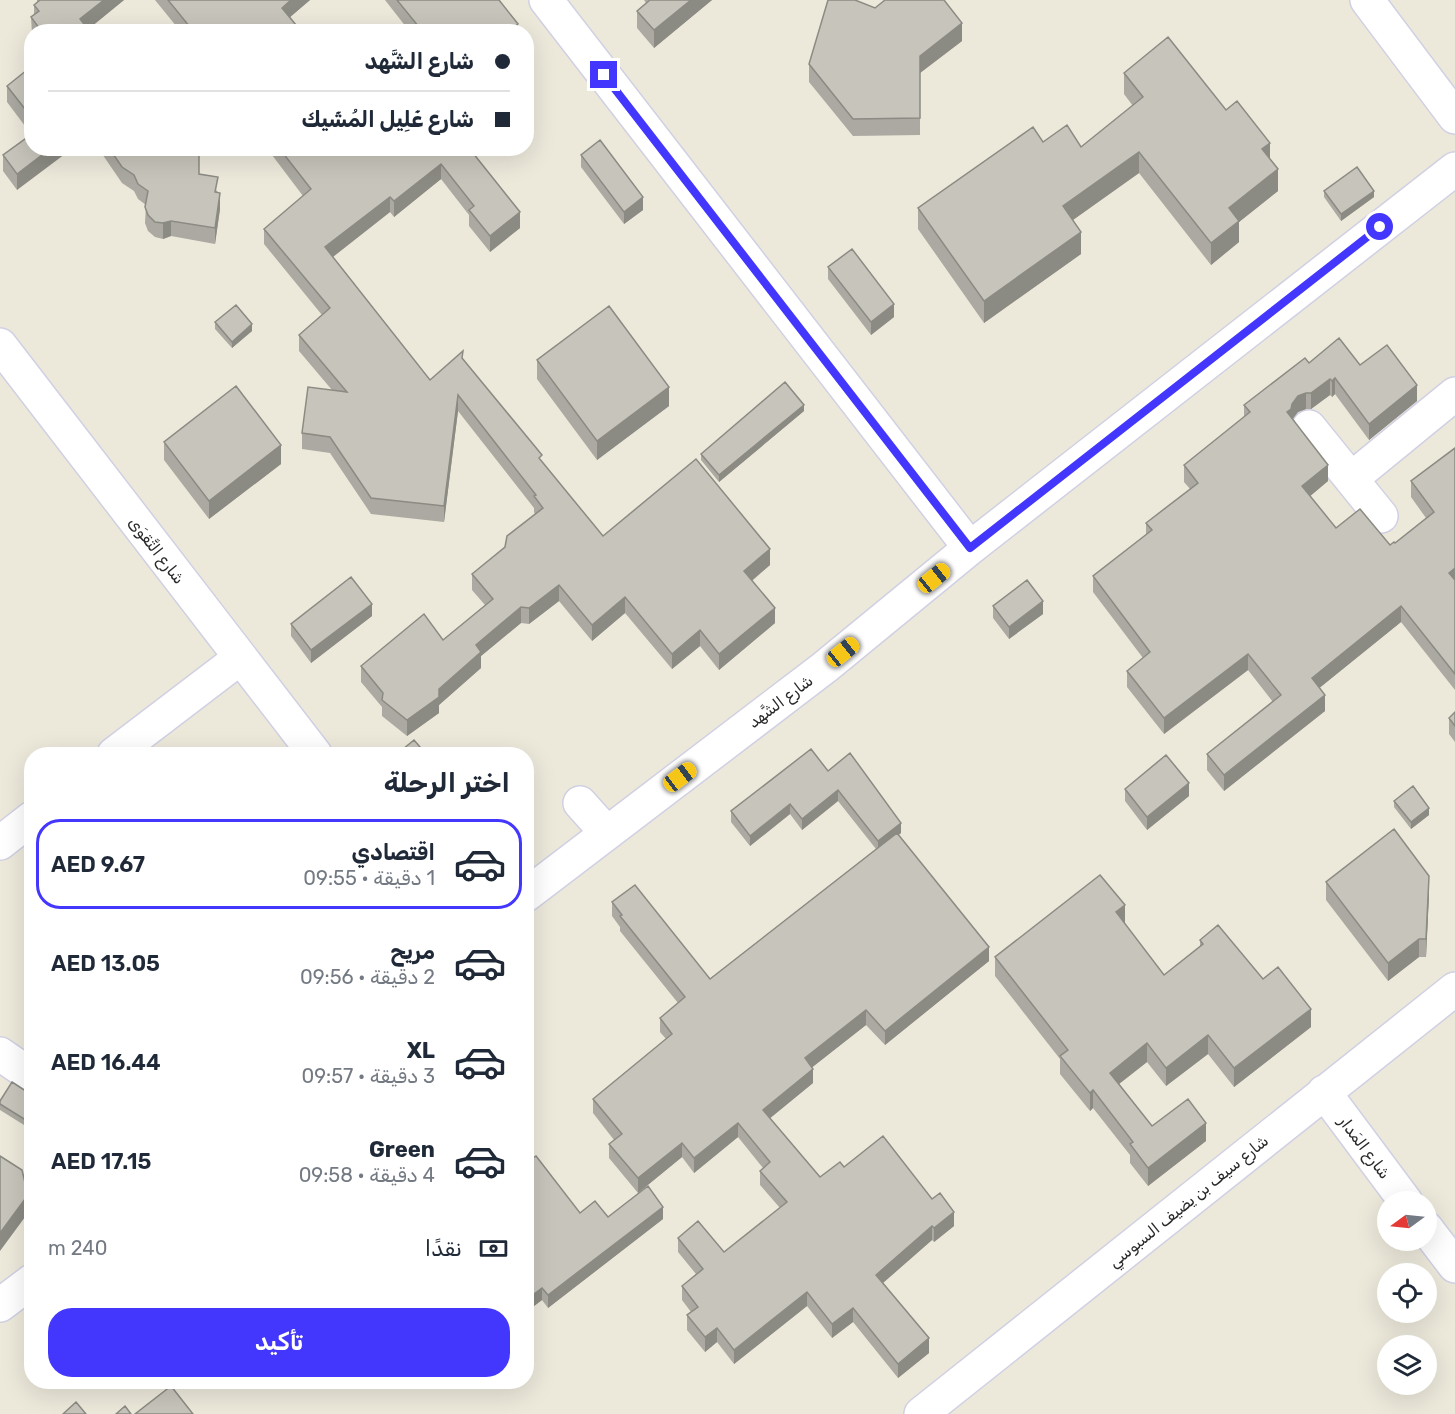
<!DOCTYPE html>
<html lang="ar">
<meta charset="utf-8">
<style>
body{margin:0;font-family:Rubik,Cairo,sans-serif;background:#f2f2f3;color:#1f2937;direction:rtl;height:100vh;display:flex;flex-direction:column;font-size:22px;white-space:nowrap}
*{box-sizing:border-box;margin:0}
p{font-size:20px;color:#747a83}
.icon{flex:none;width:33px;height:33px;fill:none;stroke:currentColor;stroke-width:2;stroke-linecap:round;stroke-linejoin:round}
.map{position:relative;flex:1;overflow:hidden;direction:ltr}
.drawer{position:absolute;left:24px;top:747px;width:510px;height:642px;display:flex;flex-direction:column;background:#fff;border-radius:24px;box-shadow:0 6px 24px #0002;direction:rtl}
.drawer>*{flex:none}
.guide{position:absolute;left:24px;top:24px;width:510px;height:132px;border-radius:24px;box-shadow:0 6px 24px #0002;direction:rtl;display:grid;align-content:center;height:132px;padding:0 24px;background:#fff}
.needle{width:39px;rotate:255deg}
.fabs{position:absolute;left:1377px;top:1191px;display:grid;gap:12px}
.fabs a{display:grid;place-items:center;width:60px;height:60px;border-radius:50%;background:#fff;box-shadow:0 6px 24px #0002;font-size:30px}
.end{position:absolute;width:27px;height:27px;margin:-14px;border:8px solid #4437fd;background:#fff;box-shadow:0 0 0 3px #fff}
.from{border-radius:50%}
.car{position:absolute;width:18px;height:36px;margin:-18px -9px;border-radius:8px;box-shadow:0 0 4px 2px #0007;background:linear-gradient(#f5c518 24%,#345 0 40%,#f5c518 0 76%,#345 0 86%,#f5c518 0)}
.guide b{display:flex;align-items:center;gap:21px;height:57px;font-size:22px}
.guide b+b{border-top:2px solid #e0e1e3}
.guide i{width:15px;height:15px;background:#1f2937}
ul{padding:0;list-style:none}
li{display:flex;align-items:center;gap:18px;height:90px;margin:0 12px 9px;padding:0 12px;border:3px solid transparent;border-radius:24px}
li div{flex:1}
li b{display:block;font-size:22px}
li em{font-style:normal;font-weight:600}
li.selected{border-color:#4437fd}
li>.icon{width:54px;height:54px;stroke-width:1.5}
h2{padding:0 24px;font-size:27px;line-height:72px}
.pay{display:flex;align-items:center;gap:15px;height:66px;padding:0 24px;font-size:22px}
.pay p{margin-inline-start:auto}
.primary-button{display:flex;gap:12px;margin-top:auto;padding:12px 24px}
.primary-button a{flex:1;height:69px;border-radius:24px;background:#4437fd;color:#fff;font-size:24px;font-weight:600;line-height:69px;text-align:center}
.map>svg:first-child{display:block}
</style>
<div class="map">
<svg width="1455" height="1414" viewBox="0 0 1455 1414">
<rect width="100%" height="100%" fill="#ece9db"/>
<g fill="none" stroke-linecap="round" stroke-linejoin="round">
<defs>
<path id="minor" d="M546,0l424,548
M1367,0l88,117
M0,345l315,409
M1309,427l72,89
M1351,479l104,-85
M114,754l126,-96
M580,803l27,30
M0,843l32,-25
M526,895l299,-228 145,-119 485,-379
M0,1054l32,22
M1324,1092l82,110
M1426,1228l29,38
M0,1305l32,-24
M921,1414l534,-425"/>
</defs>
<use href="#minor" stroke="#d1d0e3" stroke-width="36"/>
<use href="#minor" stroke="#fff" stroke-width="33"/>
</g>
<path fill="#aba9a1" d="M37,0h87l-36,29 2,3h-58v2l-1,-17 3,-2v-10l3,-3z
M155,0h155l-20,17 11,15h-120z
M385,0h114l19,32h-108z
M644,0h68l-58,48 -17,-20v-17l9,-8z
M962,41l-42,32v62l-67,1 -44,-54v-18z
M32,66v82l-15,42 -14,-19v-16l28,-21 -24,-32v-16z
M1124,73l102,37 44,50 8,31 -39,31v20l-28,23 -72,-92 -66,47 8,34 -97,69 -66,-94v-21l125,-66 38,5 52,-41 -9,-12z
M98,148h101v26l19,18 2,17 -5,35 -44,-8 -8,3 -8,-2 -7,-6 -3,-8 1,-18 -8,-6 -4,-8 -12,-8z
M269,148h216l-10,9 45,71 -30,24 -21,-26v-11l-28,-36 -47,38 -4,-5 -57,45 97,123 33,-21 79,103 61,74 167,29 -18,16 23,42 -56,47 -19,-24 -28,23 -47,-56 -33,28 -33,-40 -30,23 -8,-1 -40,33v12l-42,37v8l-32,23 -25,-20v-9l-21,-25v-16l82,-26 42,-35 -13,-15v-16l33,-27 30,-33 -1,-2v-4l-76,-97 -14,111 -73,-8 -41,-61 -28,-4v-16l30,-43 -33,-39v-16l23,-20 -58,-71v-15l39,-33 -34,-45z
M581,155l62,55 -19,14 -43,-57z
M1324,191l50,6 -33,24 -17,-24z
M828,267l66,50 -23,18 -43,-56z
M215,322l37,9 -20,17 -17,-19z
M537,360l132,46 -72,54 -60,-81z
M1309,363l51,2 57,36 -48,39 -34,-46 -3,3 -2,-2 -19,14h-5l-8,3 -5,6 35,63 -18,15 26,32 54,17 5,-2 31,-25 -15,-21v-16l44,-33v242l-54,-68 -82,66 6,23 -101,80 -17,-21v-16l66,-52 -25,-32 -84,64 -37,-47v-16l16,-13 -50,-66v-16l53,-41v-12l44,-34 -6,-7v-17l60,-48v-12z
M804,411l-85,71 -18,-22v-6z
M164,442l117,22 -72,55 -45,-59z
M993,606l50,8 -34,25 -16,-21z
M372,616l-61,47 -20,-27v-12z
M1455,712v30l-6,-8v-16z
M828,771l73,62 -3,2 91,126 -104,84 -19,-20 -54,42 1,16 -43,35 50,59 24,-10 88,32 22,27 -20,16 -2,-2 -49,43 46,70 -31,25 -45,-56 -21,16 -25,-32 -73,58 -17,-22 -12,10 -18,-22v-15l4,-3 -9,-12v-14l14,-12 -18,-22v-14l46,14 56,-44 -20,-23v-14l3,-3 -25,-31 -44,36 -12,-16 -44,36 -29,-35v-14l5,-4 -21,-27v-14l73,-60 -6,-7v-14l18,-15 -58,-72v-4l-8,-11v-14l98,77 166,-130 -38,-48 -36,29 -12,-16 -40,32 -19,-24v-11z
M1125,789l64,7 -42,34 -22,-29z
M1394,801l35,14 -18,14 -17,-22z
M1326,882l103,12 -3,63h-7l-31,24 -62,-81z
M1124,923l40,52 36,-28v-7l63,39 48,48 -77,60 -26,-33 -42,32 -19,-24 -28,22 33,42 54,15 -58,45 -18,-23v-8l-37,-47 -3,3 -30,-37v-15l-65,-83v-19z
M32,1095l-8,30 -24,-15v-9z
M526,1163l54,50 28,4 55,2 -115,89 -6,-8 -16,12z"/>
<path fill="#8b8a83" d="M104,0h20l-39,32 -5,-13z
M291,0h19l-28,24v-16z
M691,0h21l-58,48v-18z
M962,23v18l-42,32v-17z
M518,24v8h-10z
M1270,143v21l-8,-15z
M51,148h22l-56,42v-16z
M467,148h18l-18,15z
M1139,152v21l-76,54v-21z
M441,164v15l-47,38v-16z
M1278,169v22l-39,31v20l-28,23v-22l18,-35z
M1374,191v6l-33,24v-7z
M220,193v16l-5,35v-16z
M390,197v15l-65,51v-16z
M643,197v13l-19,14v-12z
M520,212v16l-30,24v-16z
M171,221v15l-8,3v-16z
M1081,232v22l-97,69v-22z
M894,304v13l-23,18v-13z
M252,324v7l-20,17v-6z
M1335,378v16l-3,3v-16z
M1330,379v16l-19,14v-16z
M1417,385v16l-48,39v-16z
M669,387v19l-72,54v-19z
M1306,393v16l-8,3 -6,8 -5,-8 5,-8 6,-8z
M458,395v16l-14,111v-16z
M804,405v6l-85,71v-7z
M281,445v19l-72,55v-18z
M1328,465v16l-26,22v-17z
M770,549v16l-26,22v-16z
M1455,568v16l-6,-11z
M559,585v16l-30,23v-16z
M625,597v16l-33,28v-16z
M1043,601v13l-34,25v-12z
M372,604v12l-61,47v-13z
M1401,606v16l-89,72v-16z
M521,607v16l-40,33v12l-42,37v-16l37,-44z
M775,608v15l-56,47v-16z
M700,630v16l-28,23v-15z
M1248,654v16l-84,64v-16z
M1325,695v16l-101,80v-16z
M439,697v16l-32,23v-16z
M1189,783v13l-42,34v-13z
M838,790v11l-36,29v-11z
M790,804v10l-40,32v-10z
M1429,808v7l-18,14v-7z
M901,823v10l-23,18v-10z
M1429,876v18l-3,63v-18z
M1125,905v18l-9,7v-18z
M1419,939v18l-31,24v-18z
M989,947v14l-104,84v-14z
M1311,1009v18l-77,60v-19z
M866,1010v15l-61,48v-15z
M1208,1035v19l-42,32v-18z
M1147,1043v19l-37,29v-18z
M813,1069v14l-50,41v-14z
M1093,1090v18l-3,3v-18z
M32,1107v6l-8,12v-6z
M738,1123v14l-44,36v-15z
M1206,1123v18l-58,45v-18z
M682,1143v14l-44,36v-15z
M28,1195v18l-28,38v-18z
M663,1207v12l-115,89v-13z
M954,1212v14l-20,16v-14z
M932,1226v14l-56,49v-14z
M542,1288v12l-16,12v-12z
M807,1292v14l-73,58v-14z
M853,1308v14l-21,16v-14z
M717,1328v14l-12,10v-15z
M929,1338v15l-31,25v-14z"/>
<path fill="#c7c5bb" stroke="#8b8a83" stroke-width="1.5" d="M40,0h64l-24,19 10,13h-48l-11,-15 8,-6 -5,-6z
M168,0h123l-9,8 19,23 -107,1z
M397,0h102l19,24 -10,8h-85z
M650,0h41l-37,30 -17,-19z
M828,0h27l20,8 10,-8h59l18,23 -42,33v62l-67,1 -44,-55z
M1168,37l58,73 11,-9 33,42 -8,6 16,20 -49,39 10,13 -28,22 -72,-91 -76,54 18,26 -97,69 -66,-93 115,-81 10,15 24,-17 14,22 62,-50 -19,-24z
M32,66v52l-25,-32z
M32,134v14h19l-34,26 -14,-19z
M600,140l43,57 -19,15 -43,-57z
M109,148h90v26l19,3 -3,15 5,1 -5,35 -44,-7 -8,2 -8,-1 -7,-7 -3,-8 3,-16 -10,-7 -4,-9 -12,-8z
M279,148h190l51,64 -30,24 -21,-26 5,-4 -33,-42 -47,37 -4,-4 -65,50 105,133 33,-29 -1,7 80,97 -3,3 64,78 93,-77 74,90 -26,22 31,37 -56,46 -19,-24 -28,24 -47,-57 -33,28 -33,-40 -30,23 -8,-1 -45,38 5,7 -42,37v8l-32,23 -25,-20 1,-7 -22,-27 63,-52 19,26 50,-41 -21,-25 33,-27 2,-11 36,-28 -9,-12 2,-1 -78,-100 -14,111 -73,-8 -41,-61 -28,-4 6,-46 39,5 -48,-57 31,-27 -66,-79 47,-40z
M1357,167l17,24 -33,23 -17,-23z
M852,249l42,55 -23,18 -43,-55z
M236,305l16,19 -20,18 -17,-20z
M609,306l60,81 -72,54 -60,-81z
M1339,338l21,27 27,-20 30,40 -48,39 -34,-46 -3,3 -2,-2 -19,14h-5l-8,3 -6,8 -1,5 -4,3 41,53 -26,21 34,42 24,-19 30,36 4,-3 1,1 39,-31 -23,-31 44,-33v120l-6,5 6,7v94l-54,-68 -89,72 13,17 -101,80 -17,-21 74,-59 -33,-41 -84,64 -37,-47 23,-19 -57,-76 59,-46 -6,-7 52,-40 -14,-18 66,-53 -6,-7 61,-47 4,5z
M785,382l19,23 -85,70 -18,-21z
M236,386l45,59 -72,56 -45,-59z
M351,577l21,27 -61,46 -20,-26z
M1027,580l16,21 -34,26 -16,-21z
M1455,712v14l-6,-8z
M414,740l12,14h-29z
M811,749l17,22 22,-18 51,70 -23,18 -40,-51 -36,29 -12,-15 -40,32 -19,-25z
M1166,755l23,28 -42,34 -22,-28z
M1413,786l16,22 -18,14 -17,-21z
M1394,829l35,47 -3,63h-7l-31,24 -62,-81z
M897,833l92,114 -104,84 -19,-21 -61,48 8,11 -50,41 57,67 20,-15 4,5 39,-31 49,63 8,-6 14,19 -20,16 -2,-2 -56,49 53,63 -31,26 -45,-56 -21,16 -25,-32 -73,58 -17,-22 -12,9 -18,-22 11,-8 -16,-21 21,-17 -25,-31 20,-17 26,31 63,-50 -27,-31 10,-9 -32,-39 -44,35 -12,-15 -44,35 -29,-34 13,-10 -29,-35 79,-65 -12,-16 25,-21 -65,-81 2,-1 -10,-13 23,-17 75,94z
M1100,875l25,30 -9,7 48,63 39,-31 -3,-4 18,-15 45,54 15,-12 33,42 -77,59 -26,-33 -42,33 -19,-25 -37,30 42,53 36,-27 18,24 -58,45 -18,-24 3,-2 -40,-52 -3,3 -30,-37 8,-6 -73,-93z
M12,1082l20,13v12l-8,12 -24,-15v-3z
M0,1156l22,14 6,25 -28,38z
M536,1156l44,57 15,-12 13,16 40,-31 15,21 -115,88 -6,-7 -16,12v-137z
M171,1386l22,28h-58z
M76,1402l10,12h-23z
M125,1406l6,8h-15z"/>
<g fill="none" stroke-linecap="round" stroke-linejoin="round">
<path stroke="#4437fd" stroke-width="8" d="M604,75l366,473 410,-321"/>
</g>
<g text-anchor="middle" stroke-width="4.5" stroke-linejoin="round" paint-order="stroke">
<g font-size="16" fill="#2a2a2a" stroke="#fff">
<text transform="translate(157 550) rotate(52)" y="6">شارع التَّقوَى</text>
<text transform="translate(780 701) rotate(-37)" y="6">شارع الشَّهد</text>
<text transform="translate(1365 1147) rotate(53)" y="6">شارع المَدار</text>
<text transform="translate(1188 1201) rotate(-39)" y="6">شارع سيف بن يضيف السبوسي</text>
</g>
</g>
</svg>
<div class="fabs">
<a><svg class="needle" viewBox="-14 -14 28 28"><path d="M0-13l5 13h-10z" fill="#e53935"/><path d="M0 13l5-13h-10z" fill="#747a83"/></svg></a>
<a><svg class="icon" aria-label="locate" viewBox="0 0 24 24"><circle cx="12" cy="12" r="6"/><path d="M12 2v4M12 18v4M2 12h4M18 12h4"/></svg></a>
<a><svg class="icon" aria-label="layers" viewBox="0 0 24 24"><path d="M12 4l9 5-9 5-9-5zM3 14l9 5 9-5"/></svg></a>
</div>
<i class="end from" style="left:1380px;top:227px"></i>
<i class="end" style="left:604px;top:75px"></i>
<i class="car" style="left:934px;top:578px;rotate:51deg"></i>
<i class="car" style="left:843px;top:652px;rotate:51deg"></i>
<i class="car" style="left:680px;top:777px;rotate:53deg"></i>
<div class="guide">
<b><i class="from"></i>شارع الشَّهد</b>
<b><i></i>شارع غَلِيل المُشَيك</b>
</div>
<section class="drawer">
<h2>اختر الرحلة</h2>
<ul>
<li class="selected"><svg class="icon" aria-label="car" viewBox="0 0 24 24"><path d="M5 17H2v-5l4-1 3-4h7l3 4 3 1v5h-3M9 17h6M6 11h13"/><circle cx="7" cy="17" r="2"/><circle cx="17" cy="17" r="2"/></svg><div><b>اقتصادي</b><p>1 دقيقة · 09:55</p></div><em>AED 9.67</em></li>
<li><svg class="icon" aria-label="car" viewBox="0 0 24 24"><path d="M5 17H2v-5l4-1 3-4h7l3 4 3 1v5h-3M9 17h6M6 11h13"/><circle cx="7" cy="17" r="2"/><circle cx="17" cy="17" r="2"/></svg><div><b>مريح</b><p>2 دقيقة · 09:56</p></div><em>AED 13.05</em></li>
<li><svg class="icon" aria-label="car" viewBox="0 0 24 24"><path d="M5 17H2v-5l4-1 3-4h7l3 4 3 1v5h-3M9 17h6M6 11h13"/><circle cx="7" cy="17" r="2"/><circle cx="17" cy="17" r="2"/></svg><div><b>XL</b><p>3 دقيقة · 09:57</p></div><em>AED 16.44</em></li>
<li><svg class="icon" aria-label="car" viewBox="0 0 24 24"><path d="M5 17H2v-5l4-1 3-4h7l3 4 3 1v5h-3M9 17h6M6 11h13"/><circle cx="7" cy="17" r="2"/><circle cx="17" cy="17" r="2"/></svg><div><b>Green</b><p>4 دقيقة · 09:58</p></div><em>AED 17.15</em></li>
</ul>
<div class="pay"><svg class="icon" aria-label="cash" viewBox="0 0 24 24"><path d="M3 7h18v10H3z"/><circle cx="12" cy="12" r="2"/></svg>نقدًا<p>240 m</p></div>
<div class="primary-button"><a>تأكيد</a></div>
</section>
</div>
